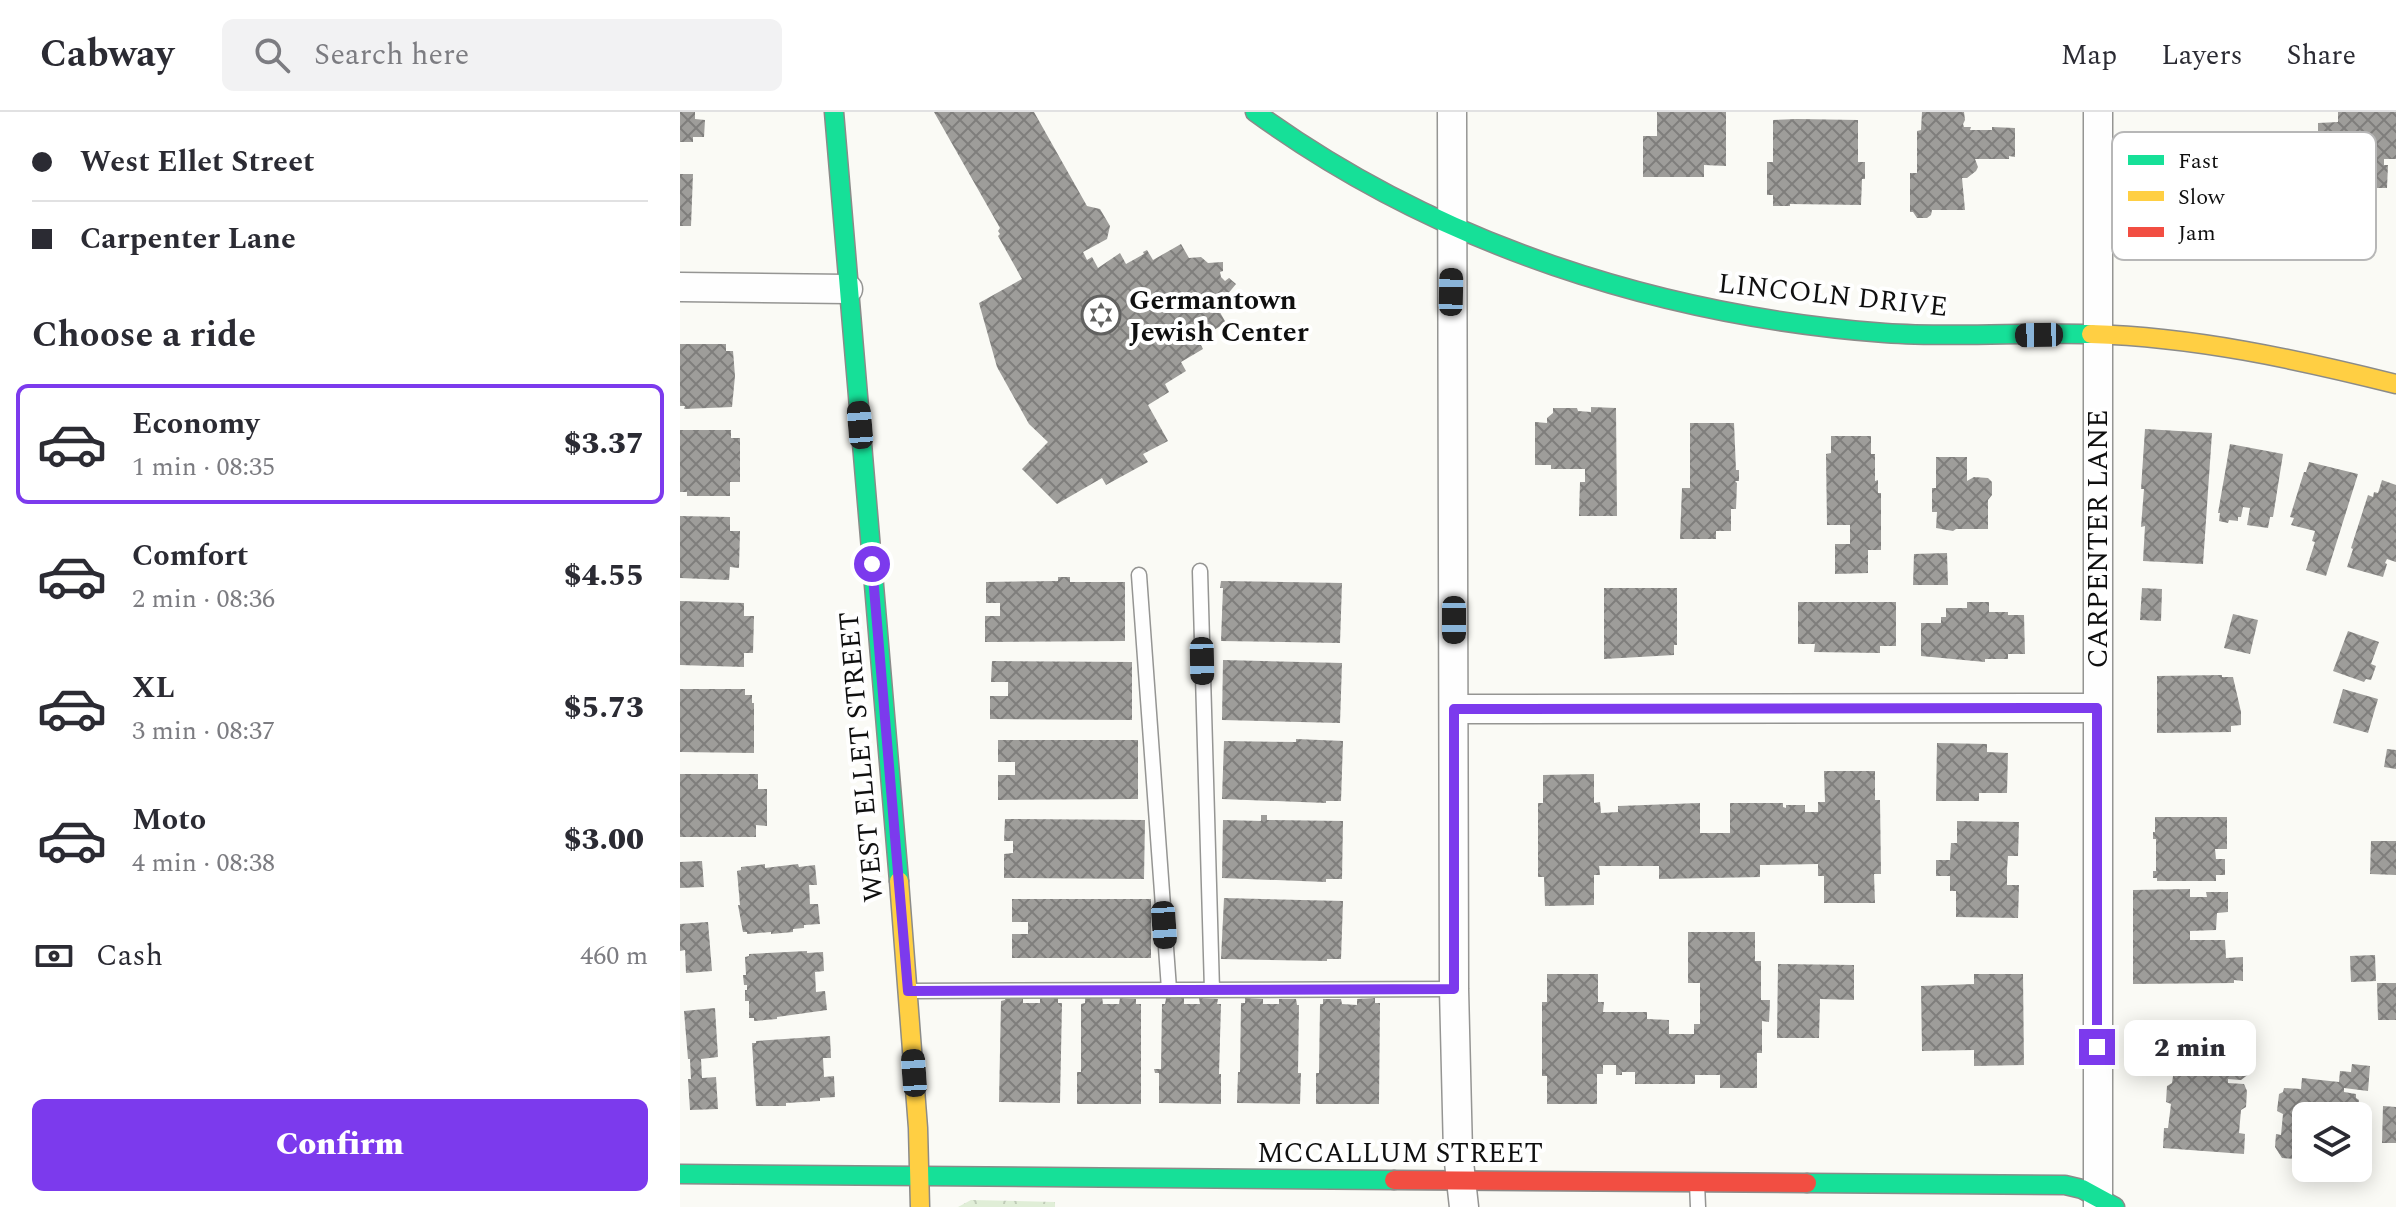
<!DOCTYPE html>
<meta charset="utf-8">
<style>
body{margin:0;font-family:Spectral,serif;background:#f2f2f3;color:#2b2b33;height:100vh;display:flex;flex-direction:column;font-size:30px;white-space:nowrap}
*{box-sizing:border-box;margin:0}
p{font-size:26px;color:#7c7c81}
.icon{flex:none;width:44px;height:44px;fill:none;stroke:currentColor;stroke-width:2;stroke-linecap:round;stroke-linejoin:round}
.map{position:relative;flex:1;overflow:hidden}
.details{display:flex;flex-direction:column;background:#fff;width:680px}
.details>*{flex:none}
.guide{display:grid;align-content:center;height:176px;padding:0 32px;background:#fff}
.tools{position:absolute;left:1612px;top:990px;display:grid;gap:16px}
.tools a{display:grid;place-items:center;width:80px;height:80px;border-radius:12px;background:#fff;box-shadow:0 4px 20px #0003;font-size:40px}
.end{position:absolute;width:36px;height:36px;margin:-18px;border:10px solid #7c3aed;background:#fff;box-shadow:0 0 0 4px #fff}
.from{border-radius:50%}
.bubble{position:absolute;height:56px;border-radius:12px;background:#fff;box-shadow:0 4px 20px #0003;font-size:26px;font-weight:800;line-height:56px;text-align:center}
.car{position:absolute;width:24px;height:48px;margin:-24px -12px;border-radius:10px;box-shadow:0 0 6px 2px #0007;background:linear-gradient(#222 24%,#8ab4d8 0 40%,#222 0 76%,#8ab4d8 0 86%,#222 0)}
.guide b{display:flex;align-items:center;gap:28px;height:76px;font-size:30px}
.guide b+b{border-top:2px solid #e1e1e2}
.guide i{width:20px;height:20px;background:#2b2b33}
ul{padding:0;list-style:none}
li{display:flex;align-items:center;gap:24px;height:120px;margin:0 16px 12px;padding:0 16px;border:4px solid transparent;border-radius:12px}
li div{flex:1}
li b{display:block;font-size:30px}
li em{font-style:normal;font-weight:800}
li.active{border-color:#7c3aed}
li>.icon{width:72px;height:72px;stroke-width:1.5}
h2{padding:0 32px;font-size:36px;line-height:96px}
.pay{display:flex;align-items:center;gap:20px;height:88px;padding:0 32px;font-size:30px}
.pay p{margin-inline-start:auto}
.button{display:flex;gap:16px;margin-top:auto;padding:16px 32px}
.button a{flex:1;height:92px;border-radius:12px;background:#7c3aed;color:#fff;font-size:32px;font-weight:800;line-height:92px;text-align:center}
header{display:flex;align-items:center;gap:48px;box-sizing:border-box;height:112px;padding:0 40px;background:#fff;border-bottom:2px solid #e1e1e2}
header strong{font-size:38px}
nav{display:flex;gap:44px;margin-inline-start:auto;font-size:28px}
.search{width:560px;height:72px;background:#f2f2f3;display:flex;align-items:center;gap:20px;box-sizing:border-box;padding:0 28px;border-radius:12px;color:#7c7c81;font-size:30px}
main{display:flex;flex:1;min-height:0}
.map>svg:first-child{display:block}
</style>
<header>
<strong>Cabway</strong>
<div class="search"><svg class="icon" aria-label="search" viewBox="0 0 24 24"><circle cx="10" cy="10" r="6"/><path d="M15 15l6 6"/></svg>Search here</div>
<nav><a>Map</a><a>Layers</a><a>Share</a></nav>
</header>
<main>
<section class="details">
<div class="guide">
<b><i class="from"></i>West Ellet Street</b>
<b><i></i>Carpenter Lane</b>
</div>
<h2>Choose a ride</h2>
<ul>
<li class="active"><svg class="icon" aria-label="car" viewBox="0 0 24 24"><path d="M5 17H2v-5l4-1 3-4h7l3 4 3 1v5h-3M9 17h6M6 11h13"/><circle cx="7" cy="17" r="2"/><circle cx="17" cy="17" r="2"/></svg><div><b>Economy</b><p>1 min · 08:35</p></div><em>$3.37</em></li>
<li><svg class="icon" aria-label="car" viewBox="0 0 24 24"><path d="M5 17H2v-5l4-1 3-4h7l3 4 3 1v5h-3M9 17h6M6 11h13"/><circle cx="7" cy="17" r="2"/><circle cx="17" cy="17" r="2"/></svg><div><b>Comfort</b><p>2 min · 08:36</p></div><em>$4.55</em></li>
<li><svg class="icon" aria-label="car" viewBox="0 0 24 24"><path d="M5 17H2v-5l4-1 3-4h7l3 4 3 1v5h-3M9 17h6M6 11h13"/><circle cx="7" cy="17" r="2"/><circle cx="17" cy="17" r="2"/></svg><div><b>XL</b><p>3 min · 08:37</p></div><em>$5.73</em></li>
<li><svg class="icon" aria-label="car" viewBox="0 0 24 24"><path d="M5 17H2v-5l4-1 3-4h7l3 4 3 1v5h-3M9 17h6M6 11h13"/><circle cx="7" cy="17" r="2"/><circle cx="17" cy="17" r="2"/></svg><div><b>Moto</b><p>4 min · 08:38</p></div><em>$3.00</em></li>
</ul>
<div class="pay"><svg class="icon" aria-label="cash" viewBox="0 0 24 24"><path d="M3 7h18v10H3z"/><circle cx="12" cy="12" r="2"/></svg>Cash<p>460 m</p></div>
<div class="button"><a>Confirm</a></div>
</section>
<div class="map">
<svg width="1716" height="1095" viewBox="0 0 1716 1095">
<defs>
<pattern id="park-crowns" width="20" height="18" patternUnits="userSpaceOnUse" patternTransform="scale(2)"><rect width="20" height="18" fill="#e0eed7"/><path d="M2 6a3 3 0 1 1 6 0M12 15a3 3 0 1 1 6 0" fill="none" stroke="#bfcbb7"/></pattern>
<pattern id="building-cross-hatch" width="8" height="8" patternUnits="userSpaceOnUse" patternTransform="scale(2)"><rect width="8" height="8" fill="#9e9d9a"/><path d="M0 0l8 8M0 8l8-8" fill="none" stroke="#7f7e7c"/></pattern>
</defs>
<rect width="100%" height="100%" fill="#fafaf5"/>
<path fill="url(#park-crowns)" d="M291,1088l84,2v5h-97z"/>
<path fill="url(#building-cross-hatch)" d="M0,0h15v7l10,1 -1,17h-11v5h-13z
M254,0h100l53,94 13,3 10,17 -3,13 -24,13 4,8 5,-3 6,11 22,-15 6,11 18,-10 -1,-2 4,-2 6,10 28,-16 8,14 12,-1 7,6 15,-1v9l-3,1 1,5 4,4 4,-3 7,6 -19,23 9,16 -28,16 5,10 -22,13 5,9 -21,13 4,8 -21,13 20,36 -25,13 5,8 -42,23 -4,-7 -45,26 -35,-35 26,-27 -19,-18 -32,-57 -18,-64 43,-24 -24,-43 2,-2 -2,-3 2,-3z
M977,0h69v54l-22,-1v12h-61v-41h14z
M1242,0h42l1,8 -2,4 1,3h7l-1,3h22v-3l23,1v29l-6,-1v3h-34l3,8 -2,4 -9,7h-5l3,32h-33l-1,5 -4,3h-10l-4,-6h-3v-39h7v-42l4,-1z
M1658,0h58v47h-12v6h4l-1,23h-22v-30l-24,1v11h-23v-47l20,-1z
M1117,7l61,1v42h7v17h-3l-1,26 -71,-1v2h-17v-11h-6v-33h6v-42z
M0,62h13l-2,52h-11z
M0,232h46v7h7l2,25 -3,31 -48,2 1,-3h-5z
M911,295l25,1 1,108h-38l1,-34h5v-13h-34v-4h-16v-43l12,1v-5l6,-5v-5h24l1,3 13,1z
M1010,311h44l2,47h3v11h-4l2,2 -1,26h-5v22h-15v8h-36l2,-51h8z
M1465,317l67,4 -9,131 -60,-3 2,-35 -4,1 3,-38h-3z
M0,318h51v8h9v44h-10v14h-43v-4h-7z
M1151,324h40v18h4v27l3,-1v13h3v57h-13v23l-33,1v-30h15v-19h-23l-1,-71 5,-1z
M1550,332l53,10 -10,63h-3l-2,11 -21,-3 3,-17 -7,-1 -2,10h-3v4l-9,-1 -1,3 -9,-2 1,-8h-2z
M1256,345h31v24l7,-4 14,1 4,4v13l-4,5v29h-32l-3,2 -17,-3 1,-16h-5v-24h4z
M1629,350l49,12 -32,102 -20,-6 9,-28 -3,-1 3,-10 -24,-6 3,-7 -4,-1 14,-45h2z
M1702,368l14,5v77l-9,-3 -2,4 2,1 -4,13 -36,-10 6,-18 -2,-1 17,-53 5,2 1,-5 4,1z
M0,404l50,1v14h10l-1,37 -9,-1 -1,13 -49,-2z
M1267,441l1,32h-35l1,-31z
M378,465h12v5h55v59l-140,1v-26h15v-13h-14v-21l72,-1z
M541,469l121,2 -2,60 -119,-2 2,-53h-3z
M924,476h73v57h-3v10l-70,4z
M1462,476l20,1 -1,32 -21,-1z
M0,489l64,2v13h10l-1,37h-9v14l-64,-2z
M1118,490h98v44h-16v7l-66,-1 1,-8h-17z
M1287,490h22v10h19v3h16l1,39h-17v5h-23v3l-64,-6v-33h20v-6h5v-9h21z
M1553,502l25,6 -8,34 -26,-6z
M1668,519l31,11 -8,22 5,2 -5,14 -5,-1 -2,3 -31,-11z
M543,548l119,3 -2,60 -118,-3z
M312,549l140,1v58l-142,-1v-23h18v-14h-17z
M1542,563v2h11l8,35v13l-10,1v6l-74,1v-57z
M0,577h65v6h7v8h2v50l-74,-1z
M1663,577l35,10 -10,34 -35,-10z
M616,627l47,2 -2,60h-15v2l-104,-4 2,-58 72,1z
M318,628h140v59l-140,1v-25h17v-13h-17z
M1257,631l50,1v8l21,1 -1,40h-28v8h-43z
M1707,637l9,1v19l-12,-2z
M1144,659h51v29h5l1,74h-7l1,29h-51v-27h-6v-12l-58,1v12l-101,2v-13h-60l1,9h-6v30l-49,1 -1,-29h-6v-74h5v-28l51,-1v29l6,-1 1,11 17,-1v-6l82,-3v30h30v-30h53v4l3,1v-3h19v7h13v-10h7z
M0,662h78v15h9v37l-11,-1v12h-76z
M581,703h6v5l76,1 -1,58h-16v3l-104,-4 1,-58 38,1z
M1475,705h72v32h-12l1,10h9v16h-9v6h-59v-3h-4v-7h3v-32h-3v-7h2z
M325,707l140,1 -1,59 -140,-1v-24l9,-1v-12h-9z
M1277,709l62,1 -1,34h-10l-1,13v16h12l-1,33 -62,-1v-26h-6v-15h-14v-16h14l1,-17h6z
M1691,729h25v34l-26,-1z
M22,749l2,26 -24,1v-26z
M85,752v4l33,-4 1,3 16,-2 2,20h-8l1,19h8l2,20 -16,1v3l-11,1v3l-22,2v-2l-24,2v-2h-4l-5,-27h2l-3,-34 4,-1v-3z
M1510,777v8h17l-1,-5h22v20l-11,1 -1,17 -26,1v9h35l1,18 17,-1v24l-9,-1v3l-101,1v-94z
M544,786l119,3 -2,58h-14v2l-106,-2z
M332,787h139v59h-139v-24h16v-12h-16z
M28,810l4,49 -26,2 -1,-23 -5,1v-27z
M1008,820h67v29h6v39h9l-1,22 -7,-1v32h-5v35h-37v-13h-25v9h-60v-12h-13v3h-6v-10h-13v9h-6v30h-50v-28h-5v-74h5v-28h51v28h6l-1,10h44v7l22,1v14h25v-10h6v-41h-12z
M127,839v2l16,-1 1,19 -9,1 1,20 9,-1 2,19 -50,7v2l-23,2v-3h-5v-17h-4v-11h2v-5h-3l-1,-10h3l-1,-18 4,-1v-2z
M1695,843l1,26 -25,1 -1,-26z
M1098,852l76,1v35l-34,-1 -1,39h-42z
M1294,862h49l1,91 -50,1v-16l-52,1 -1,-65 53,-2z
M1697,871h19v37h-18z
M325,885l18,1v5h17v-5h18v5h4l-2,100 -61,-1 2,-101 4,-1z
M422,885l1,7h16l1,-6 16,1v5h5v100h-64v-32h4v-68l4,-1v-5z
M486,886h18v6h16l-1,-6 19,1 -1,5h4l-2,70h2v30l-62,-1v-30h-4l-1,-4h7l1,-65h3z
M565,886l18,1v5h16v-5h17l1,6h2l-1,68h3l-1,31 -63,-1 1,-31h2l1,-69h4z
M695,886v5h5l-1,101h-63v-31h3l1,-69h3v-5h18l1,5 15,1v-6z
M35,896l3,49 -17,2 1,19 14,-1 2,32 -28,1 -2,-31h3l-1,-20h-2l-4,-48z
M150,924l1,22h-8l1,19 10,-1 1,21 -15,1v3l-34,2v3h-30l-4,-63h4v-2z
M1555,936l16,2 -2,24 -8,6 -13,-1v4l16,1 3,7 -1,16 -5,3 -2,23 6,1 -1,20 -81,-6 1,-20h4l3,-24 -5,-2 1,-16 5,-3 2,-14 54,4 2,-20h5z
M1672,952l18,2 -2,25 -24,-3v4l12,2v4l3,2 -2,16h-51v44l-24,-2 -7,-11 1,-13 5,1 2,-21 -6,-3 2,-17 4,-2 1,-4 17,1 1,-11 37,4 1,-11 11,1z
M1703,994l13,1v36h-14z"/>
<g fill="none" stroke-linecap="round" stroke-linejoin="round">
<defs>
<path id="lane" d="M520,459l12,419
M459,463l30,414
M229,879l545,-2
M1017,1071l1,24"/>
<path id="street" d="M772,0l2,877 4,164 6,54
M0,175l168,2
M774,597l643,-1
M1418,1095v-1095"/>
<path id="fast" d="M154,0l65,769
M575,0c183,133 406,204 630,221 69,5 137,-1 206,1
M0,1062l714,6
M1127,1071l258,2 17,4 33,18"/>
<path id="slow" d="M1411,222c103,3 205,25 305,50
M219,769l19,247 2,79"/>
<path id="jam" d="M714,1068l413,3"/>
</defs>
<use href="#lane" stroke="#959593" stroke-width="17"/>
<use href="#street" stroke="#959593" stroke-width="31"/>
<use href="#fast" stroke="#8b8b89" stroke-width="21"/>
<use href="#slow" stroke="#8b8b89" stroke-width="21"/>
<use href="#jam" stroke="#8b8b89" stroke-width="21"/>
<use href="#lane" stroke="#fefefe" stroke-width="14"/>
<use href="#street" stroke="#fefefe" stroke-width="28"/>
<use href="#fast" stroke="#16e098" stroke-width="18"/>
<use href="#slow" stroke="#ffcf43" stroke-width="18"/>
<use href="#jam" stroke="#f24e42" stroke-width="18"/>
</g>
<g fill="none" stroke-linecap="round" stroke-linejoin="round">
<path stroke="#7c3aed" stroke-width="10" d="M192,452l36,427 546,-2v-280l643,-1v339"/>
</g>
<defs>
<symbol id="synagogue-ring" viewBox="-11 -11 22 22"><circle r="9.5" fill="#fff" stroke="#616160" stroke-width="1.5"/><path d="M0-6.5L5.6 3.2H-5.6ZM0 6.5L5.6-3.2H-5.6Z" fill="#616160"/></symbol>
</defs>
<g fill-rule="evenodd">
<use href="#synagogue-ring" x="399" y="181" width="44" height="44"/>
</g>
<g text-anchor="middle" stroke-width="8" stroke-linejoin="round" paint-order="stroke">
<g font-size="28" fill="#0f0f0f" stroke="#fff">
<text transform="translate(1153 182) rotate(6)" y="10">LINCOLN DRIVE</text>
<text transform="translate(1417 427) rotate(-90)" y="10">CARPENTER LANE</text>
<text transform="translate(180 645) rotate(-95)" y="10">WEST ELLET STREET</text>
<text x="720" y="1050">MCCALLUM STREET</text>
</g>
<g font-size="28" font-weight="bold" fill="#0f0f0f" stroke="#fff" text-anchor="start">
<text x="449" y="197">Germantown<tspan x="449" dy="32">Jewish Center</tspan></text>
</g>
</g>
<rect x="1432" y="20" width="264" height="128" rx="12" fill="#fff" stroke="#b7b7b7" stroke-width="2"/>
<rect x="1448" y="43" width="36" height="10" fill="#16e098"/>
<rect x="1448" y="79" width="36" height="10" fill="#ffcf43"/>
<rect x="1448" y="115" width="36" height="10" fill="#f24e42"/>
<g font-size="22" fill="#0f0f0f">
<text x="1498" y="56">Fast</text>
<text x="1498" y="92">Slow</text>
<text x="1498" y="128">Jam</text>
</g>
</svg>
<div class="tools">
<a><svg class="icon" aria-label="layers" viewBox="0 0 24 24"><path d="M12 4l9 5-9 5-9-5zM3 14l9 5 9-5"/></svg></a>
</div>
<i class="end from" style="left:192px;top:452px"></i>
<i class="end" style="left:1417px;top:935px"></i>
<div class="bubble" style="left:1444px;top:908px;width:132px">2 min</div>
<i class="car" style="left:771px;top:180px;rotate:1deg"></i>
<i class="car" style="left:1359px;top:223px;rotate:269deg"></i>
<i class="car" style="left:180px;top:313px;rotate:355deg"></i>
<i class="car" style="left:774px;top:508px;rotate:180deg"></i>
<i class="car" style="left:522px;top:549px;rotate:179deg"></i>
<i class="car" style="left:484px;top:813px;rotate:176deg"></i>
<i class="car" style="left:234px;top:961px;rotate:356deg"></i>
</div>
</main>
